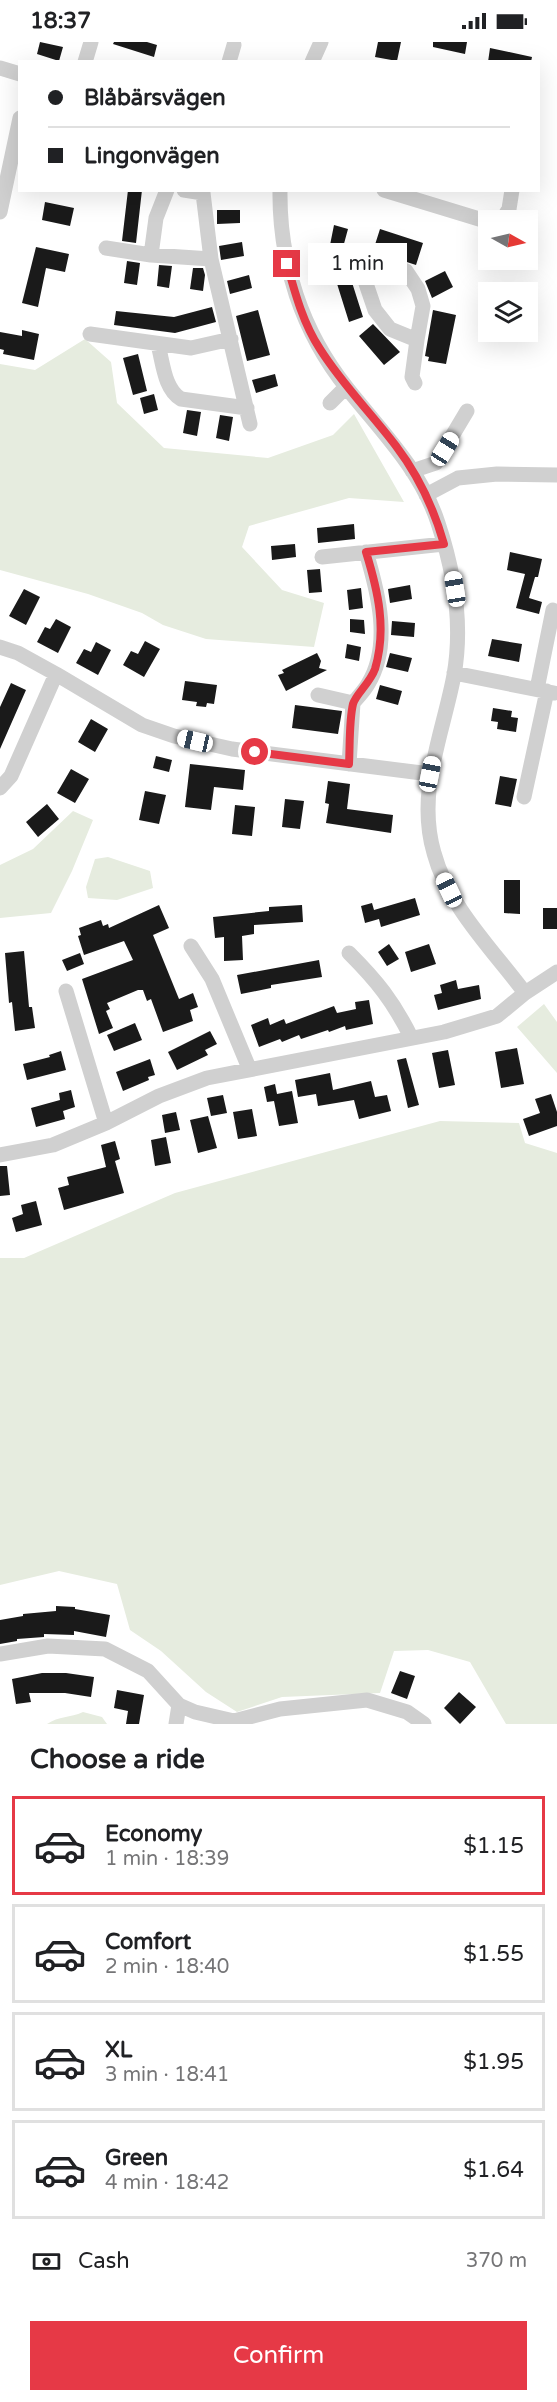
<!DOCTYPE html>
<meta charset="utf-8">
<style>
body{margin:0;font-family:"Varela Round",sans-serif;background:#f6f6f6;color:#202124;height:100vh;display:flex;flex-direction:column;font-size:22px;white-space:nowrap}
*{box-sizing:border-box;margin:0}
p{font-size:20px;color:#757577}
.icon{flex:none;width:33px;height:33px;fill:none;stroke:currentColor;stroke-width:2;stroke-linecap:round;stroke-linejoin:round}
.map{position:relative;height:1682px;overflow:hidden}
.sheet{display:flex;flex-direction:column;background:#fff;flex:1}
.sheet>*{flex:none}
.banner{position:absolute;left:18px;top:18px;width:522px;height:132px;border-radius:0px;box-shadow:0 6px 24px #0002;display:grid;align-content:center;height:132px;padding:0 30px;background:#fff}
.needle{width:39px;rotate:98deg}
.buttons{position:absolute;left:478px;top:168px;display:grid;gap:12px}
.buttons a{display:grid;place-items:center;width:60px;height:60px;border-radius:0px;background:#fff;box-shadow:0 6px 24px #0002;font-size:30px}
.end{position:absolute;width:27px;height:27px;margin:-14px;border:8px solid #e63946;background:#fff;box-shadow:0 0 0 3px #fff}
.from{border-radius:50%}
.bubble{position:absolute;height:42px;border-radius:0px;background:#fff;box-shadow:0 6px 24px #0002;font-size:20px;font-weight:600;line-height:42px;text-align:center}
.car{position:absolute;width:18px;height:36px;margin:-18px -9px;border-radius:8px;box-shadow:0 0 4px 2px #0007;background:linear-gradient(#fff 24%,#345 0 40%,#fff 0 76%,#345 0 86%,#fff 0)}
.banner b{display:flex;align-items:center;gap:21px;height:57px;font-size:22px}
.banner b+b{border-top:2px solid #e0e0e0}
.banner i{width:15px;height:15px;background:#202124}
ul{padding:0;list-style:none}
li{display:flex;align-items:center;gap:18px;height:99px;margin:0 12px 9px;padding:0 18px;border:3px solid #e0e0e0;border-radius:0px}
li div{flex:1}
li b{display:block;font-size:22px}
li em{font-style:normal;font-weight:600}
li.on{border-color:#e63946}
li>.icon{width:54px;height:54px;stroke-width:1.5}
h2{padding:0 30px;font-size:27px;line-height:72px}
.pay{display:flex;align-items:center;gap:15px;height:66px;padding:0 30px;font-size:22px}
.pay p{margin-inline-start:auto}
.primary-button{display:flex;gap:12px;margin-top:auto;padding:12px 30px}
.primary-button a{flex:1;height:69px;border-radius:0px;background:#e63946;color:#fff;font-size:24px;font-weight:600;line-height:69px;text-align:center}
.status{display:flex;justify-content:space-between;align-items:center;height:42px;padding:0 30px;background:#fff;direction:ltr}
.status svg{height:16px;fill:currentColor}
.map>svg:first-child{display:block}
</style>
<div class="status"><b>18:37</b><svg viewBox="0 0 49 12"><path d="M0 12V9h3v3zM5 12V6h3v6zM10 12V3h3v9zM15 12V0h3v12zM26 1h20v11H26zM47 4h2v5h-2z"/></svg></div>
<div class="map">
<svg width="557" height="1682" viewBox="0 0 557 1682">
<rect width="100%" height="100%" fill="#fff"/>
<path fill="#e6ecdf" d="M85,297l26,23 6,41 47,45 104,10 65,-23 21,-21 50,88 -55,-4 -100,28 -7,21 40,43 42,13 -10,44 -108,-8 -43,-14 -21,-12 -54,-19 -88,-24v-206l35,6z
M73,769l20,9 -21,51 -21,42 -51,5v-53l33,-16z
M108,815l42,14 3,17 -36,12 -29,-2 -2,-11 9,-28z
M544,962l13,18v51l-40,-46z
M440,1079l79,2 6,20 32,10v571h-51l-36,-62 -42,-12 -34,1 -14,42 -98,4 -45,15 -31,-20 -45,-41 -31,-21 -13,-46 -58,-13 -59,14v-327h24l151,-65z
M83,1670l19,5 5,7h-60c12,-8 23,-6 36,-12z"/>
<path fill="#1a1a1a" d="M40,0l23,5 -4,14 -22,-7z
M114,0h33l10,3 -3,12 -41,-13z
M378,0h23l-4,19 -22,-4z
M433,0h34l-2,12 -32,-7z
M490,6l42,9 -1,5h-43z
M128,148h14l-6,53 -14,-2z
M45,160l29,6 -4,18 -28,-6z
M217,168h23v13l-23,1z
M334,183l14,4 -6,22 21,66 -14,5 -21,-67z
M380,187l43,14 -7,22 -43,-14z
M242,200l2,14 -23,4 -2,-14z
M36,205l33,7 -4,18 -19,-4 -8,39 -16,-4z
M127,219l13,2 -3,22 -13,-2z
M159,223l13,1 -3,22 -12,-2z
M193,226h10l2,7 -2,16 -13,-2z
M445,229l8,16 -21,11 -7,-17z
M249,233l3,13 -22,6 -3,-13z
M212,265l4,15 -41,11 -61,-8 2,-14 58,6z
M258,268l12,45 -23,6 -11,-45z
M433,268l23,5 -10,49 -18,-3 1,-4 -4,-1z
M373,282l27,28 -16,13 -25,-29z
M22,288l17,4 -5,26 -31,-6 1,-4 -4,-1v-17l22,4z
M138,312l9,37 -14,4 -10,-37z
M275,332l3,12 -22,7 -4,-13z
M154,352l4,16 -14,4 -4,-16z
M187,368l14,2 -4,24 -14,-3z
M220,373l13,2 -4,24 -13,-3z
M354,482l1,15 -37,4 -1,-15z
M295,502l1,13 -24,3 -1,-14z
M510,510l32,7 -4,18h-3l-6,21 13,4 -3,12 -23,-6 9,-34 -18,-4z
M320,527l2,23 -13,1 -2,-23z
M410,543l2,14 -22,4 -2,-14z
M361,546l2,20 -14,2 -2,-20z
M24,547l16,8 -14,28 -17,-9z
M56,577l15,8 -13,26 -21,-11 8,-15 5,2z
M350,577l14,1 1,14 -15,-2z
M392,579l23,2 -1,14 -23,-2z
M492,597l30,5 -3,18 -31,-6z
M145,599l15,8 -16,28 -21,-12 8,-14 7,3z
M96,600l15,8 -13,25 -22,-12 8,-14 7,3z
M347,602l14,3 -2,14 -14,-3z
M317,611l4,8 -2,7 8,2 -41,21 -8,-16 6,-2 -2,-3z
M390,611l22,5 -4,14 -22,-5z
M185,639l32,4 -3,19 -7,-1 -1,4 -10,-1 1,-4 -15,-2z
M11,641l15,7 -26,59v-42z
M380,643l22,6 -4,14 -22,-6z
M295,663l47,6 -4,23 -46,-6z
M493,666l19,3 -1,6 7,1 -2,14 -19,-3 1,-7 -7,-1z
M91,677l17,10 -13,23 -17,-10z
M156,714l16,4 -3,12 -16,-4z
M190,722l55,6 -2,20 -29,-3 -3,23 -26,-3z
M71,727l18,10 -14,24 -18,-10z
M500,734l17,3 -6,28 -16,-3z
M328,739l22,3 -3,25 46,6 -2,18 -65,-10 3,-19 -4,-1z
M145,749l21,4 -7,29 -20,-4z
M285,757l19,2 -4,28 -18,-2z
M47,762l12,15 -21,18 -12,-15z
M235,763l20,2 -3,29 -20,-2z
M504,838h16v34l-16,-1z
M415,856l5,17 -39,12 -2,-8 -14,4 -4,-17 11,-3 2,7z
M159,863l10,23 -16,7 26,64 14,-6 5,14 -8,3 3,11 -30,11 -12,-33 -4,2 -4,-11h-5l-31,13 3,6 -4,2 7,17 -14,6 -17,-55 51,-19 -9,-19 -40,14 -6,-19 3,-1 -2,-7 22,-8 2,6 5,-2 1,4z
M302,863l1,17 -49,3v9l-12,2 1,24 -19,1v-24l-9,1 -2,-21 56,-6v-4z
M543,866h14v21h-14z
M389,902l10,15 -12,7 -9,-14z
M429,902l7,20 -25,8 -6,-20z
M24,909l5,56h3l3,21 -20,3 -3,-29 -3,1 -4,-50z
M80,911l4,11 -17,7 -5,-11z
M319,918l3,17 -51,8v3l-30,6 -4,-19z
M456,938l2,9 21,-4 2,14 -43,11 -4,-15 8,-2 -2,-8z
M369,958l4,24 -27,6 -1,-4 -16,6 -1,-2 -27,9 -2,-4 -17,7 -2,-3 -21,8 -8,-22 17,-7 2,7 14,-6 2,5 48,-18 3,7 19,-4 -1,-7z
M135,981l7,17 -28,11 -7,-16z
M210,989l7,13 -12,6 3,5 -31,15 -9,-18z
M517,1006l7,36 -23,4 -6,-36z
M448,1008l7,35 -16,3 -7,-35z
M61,1009l5,19 -39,10 -4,-16 27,-7 -1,-2z
M406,1016l13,47 -11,3 -11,-48z
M150,1017l5,16 -7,2 1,3 -26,11 -7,-19z
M330,1031l3,17 38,-9 4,16 12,-2 4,16 -32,8 -5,-19 -36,6 -2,-12 -18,3 -3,-17z
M275,1042l2,10 15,-3 6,32 -19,3 -5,-25 -7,1 -3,-15z
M71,1048l4,17 -12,4 2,8 -29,8 -5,-19 29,-8 -1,-7z
M551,1052l6,18v14l-28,10 -6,-17 17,-6 -5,-14z
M223,1053l4,18 -16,3 -4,-18z
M252,1067l5,27 -19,3 -5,-27z
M176,1070l4,18 -15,3 -3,-18z
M208,1074l9,32 -19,5 -8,-33z
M166,1095l5,26 -16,3 -4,-26z
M115,1099l5,18 -5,2 9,32 -60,17 -6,-22 11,-3 -2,-8 39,-10 -5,-22z
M0,1124h7l3,29 -10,1z
M36,1159l6,24 -26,7 -4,-14 11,-4 -2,-9z
M56,1564l19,1v2l35,6 -4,22 -32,-6v4l-30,-1v3l-27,2v2l-17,3v-24l23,-4v-2l33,-3z
M400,1629l15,5 -8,23 -16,-6z
M42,1631h24l28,4 -3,20 -26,-4h-36l2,9 -15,2 -4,-25z
M117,1648l27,5 -5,29h-13l2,-13 -14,-3z
M459,1650l17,15 -16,17 -16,-16z"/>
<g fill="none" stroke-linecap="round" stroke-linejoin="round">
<path stroke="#d0d0d0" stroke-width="15" d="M85,20l6,-20
M229,20l5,-17
M312,20l9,-20
M0,26l20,6
M280,148c-1,72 22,142 67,198 34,43 74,82 91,135 16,48 25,101 16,152 -11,59 -38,117 -20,178 14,53 59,97 91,140
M384,148l105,32
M0,170l20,-94
M502,178l7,-11 3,-19
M106,206l45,7 5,-37 11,-28
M151,213l60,4 -8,-66 -19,-3
M211,217l39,165
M90,292l101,14 40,-9
M158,303c5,17 6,44 23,54l66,9
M415,341l-3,-6 5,-37 -27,-11 -15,-19 -16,-47 40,5 7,3 12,18 5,17 -6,34
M330,361l16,-16
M412,429l24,-8 31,-52
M426,453l32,-17 39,-4 60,1
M322,515l122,-13
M0,605l18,6 38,21 86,51 32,11 58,13 198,25
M454,631l100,20
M537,647l16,-79
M318,653l35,8c5,-6 11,-12 15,-19 24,-39 10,-92 -2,-132
M349,722l4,-61
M0,746l11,-12 45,-102
M524,755l23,-106
M191,904l21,33 37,89
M349,911c28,28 44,48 62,84
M66,949l40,132
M0,1113l53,-10 53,-22 53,-27 48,-18 237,-46 53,-16 28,-23 32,-21
M0,1612l48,-8 57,3 43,22 31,34 16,7 39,9 46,-12 87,-9 40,12 17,12
M176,1682l3,-19"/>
</g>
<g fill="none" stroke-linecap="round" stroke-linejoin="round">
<path stroke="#e63946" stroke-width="8" d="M255,710l94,12c1,-18 0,-43 4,-60 3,-10 17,-21 22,-35 12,-40 3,-78 -9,-117l78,-8c-10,-35 -26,-69 -48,-98 -25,-33 -54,-62 -76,-97 -17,-26 -25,-56 -33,-85"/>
</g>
</svg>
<div class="buttons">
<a><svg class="needle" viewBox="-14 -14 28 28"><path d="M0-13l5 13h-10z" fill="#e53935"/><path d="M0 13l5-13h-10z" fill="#757577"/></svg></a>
<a><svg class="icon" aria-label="layers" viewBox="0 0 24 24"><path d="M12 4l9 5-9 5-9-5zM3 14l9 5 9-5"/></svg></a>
</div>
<i class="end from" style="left:255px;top:710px"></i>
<i class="end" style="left:287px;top:222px"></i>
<div class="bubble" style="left:308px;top:201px;width:99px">1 min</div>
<i class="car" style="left:445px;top:407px;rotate:32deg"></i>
<i class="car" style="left:455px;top:547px;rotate:351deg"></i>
<i class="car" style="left:195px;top:699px;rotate:283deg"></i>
<i class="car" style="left:430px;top:732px;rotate:11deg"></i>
<i class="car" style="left:449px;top:848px;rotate:335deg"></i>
<div class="banner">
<b><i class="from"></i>Blåbärsvägen</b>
<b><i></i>Lingonvägen</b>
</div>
</div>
<section class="sheet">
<h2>Choose a ride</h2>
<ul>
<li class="on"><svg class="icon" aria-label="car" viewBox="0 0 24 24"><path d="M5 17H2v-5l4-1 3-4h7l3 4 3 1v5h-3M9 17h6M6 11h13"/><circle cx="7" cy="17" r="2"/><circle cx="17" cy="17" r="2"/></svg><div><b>Economy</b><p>1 min · 18:39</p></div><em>$1.15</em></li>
<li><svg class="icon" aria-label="car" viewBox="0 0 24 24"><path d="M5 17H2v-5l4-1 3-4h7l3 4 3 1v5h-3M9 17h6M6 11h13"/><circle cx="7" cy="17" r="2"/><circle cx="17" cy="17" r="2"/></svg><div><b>Comfort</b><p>2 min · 18:40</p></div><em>$1.55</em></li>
<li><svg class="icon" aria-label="car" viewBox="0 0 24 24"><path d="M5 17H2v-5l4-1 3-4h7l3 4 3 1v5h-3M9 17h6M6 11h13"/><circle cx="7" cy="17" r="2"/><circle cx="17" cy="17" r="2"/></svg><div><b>XL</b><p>3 min · 18:41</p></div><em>$1.95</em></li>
<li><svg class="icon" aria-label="car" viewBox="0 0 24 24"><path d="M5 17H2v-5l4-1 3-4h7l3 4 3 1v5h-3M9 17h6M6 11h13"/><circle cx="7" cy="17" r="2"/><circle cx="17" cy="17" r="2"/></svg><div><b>Green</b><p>4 min · 18:42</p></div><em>$1.64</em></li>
</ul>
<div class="pay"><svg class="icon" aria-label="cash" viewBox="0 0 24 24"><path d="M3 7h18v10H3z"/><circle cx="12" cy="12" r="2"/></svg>Cash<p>370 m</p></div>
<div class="primary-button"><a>Confirm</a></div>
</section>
